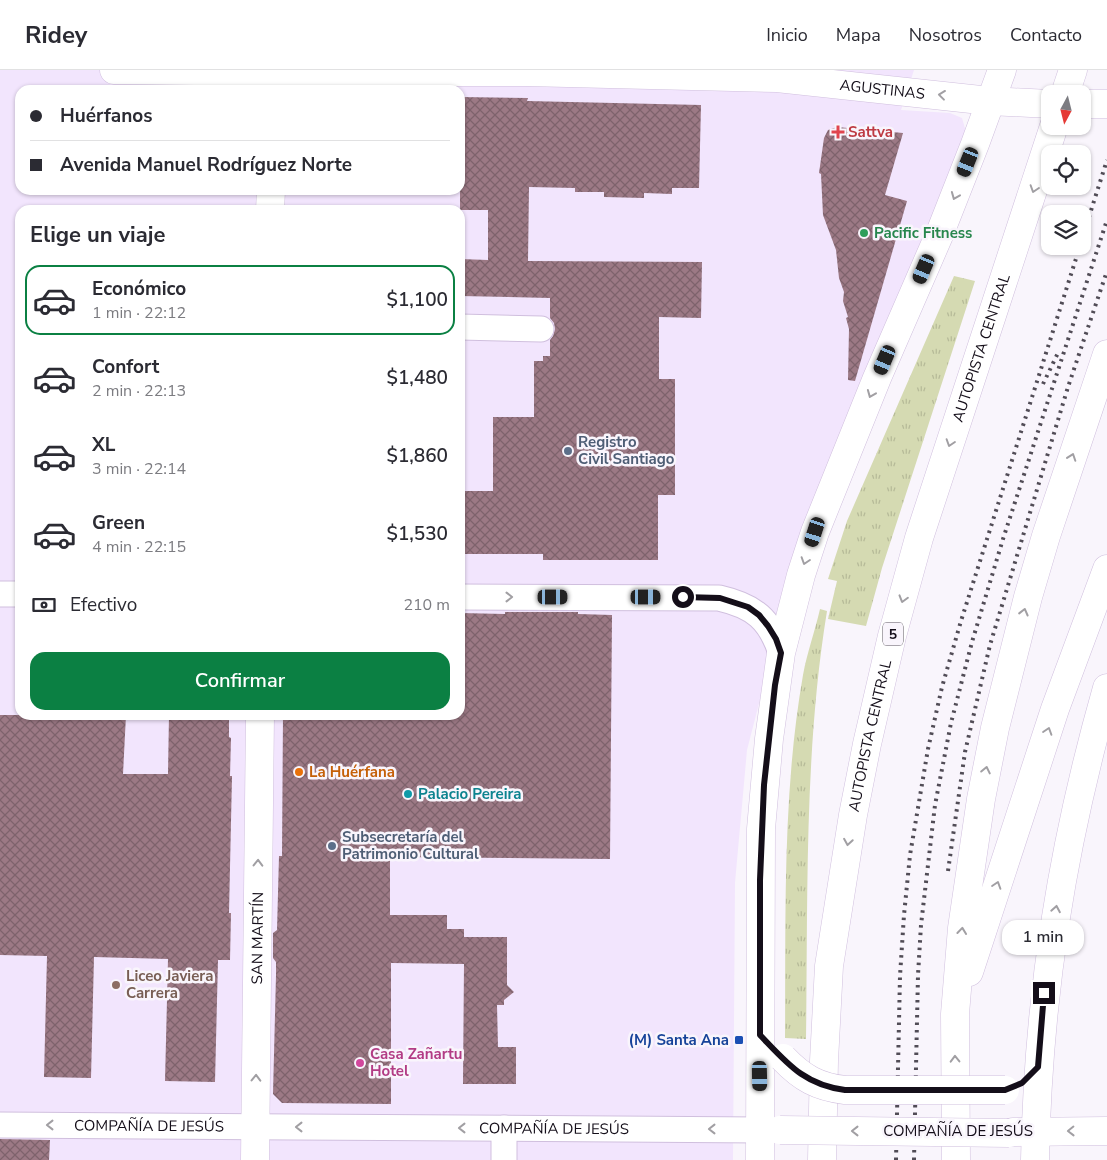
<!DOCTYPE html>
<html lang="es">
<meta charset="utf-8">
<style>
body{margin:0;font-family:"Nunito Sans",sans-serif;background:#f2f2f3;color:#2b2b33;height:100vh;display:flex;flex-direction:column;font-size:19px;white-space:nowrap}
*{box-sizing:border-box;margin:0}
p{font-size:16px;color:#7c7c81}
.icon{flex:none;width:28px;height:28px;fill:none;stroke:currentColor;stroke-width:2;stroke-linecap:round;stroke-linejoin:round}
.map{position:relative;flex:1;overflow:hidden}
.panel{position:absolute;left:15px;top:135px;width:450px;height:515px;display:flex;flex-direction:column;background:#fff;border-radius:15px;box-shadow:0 1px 4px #0004}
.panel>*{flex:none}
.hud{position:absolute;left:15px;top:15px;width:450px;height:110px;border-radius:15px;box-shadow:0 1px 4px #0004;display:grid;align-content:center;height:110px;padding:0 15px;background:#fff}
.needle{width:32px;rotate:187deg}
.fabs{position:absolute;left:1041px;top:15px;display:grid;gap:10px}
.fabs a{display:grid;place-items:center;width:50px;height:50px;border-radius:10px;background:#fff;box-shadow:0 1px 4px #0004;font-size:25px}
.end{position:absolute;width:22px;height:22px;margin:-11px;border:6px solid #140e19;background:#fff;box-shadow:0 0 0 2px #fff}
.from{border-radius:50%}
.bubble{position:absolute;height:35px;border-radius:15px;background:#fff;box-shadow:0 1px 4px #0004;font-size:16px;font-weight:600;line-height:35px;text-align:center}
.car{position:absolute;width:15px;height:30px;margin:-15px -8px;border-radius:6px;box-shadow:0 0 4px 1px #0007;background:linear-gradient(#222 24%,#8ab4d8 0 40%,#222 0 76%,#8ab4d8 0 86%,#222 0)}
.hud b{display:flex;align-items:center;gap:18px;height:48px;font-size:19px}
.hud b+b{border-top:1px solid #e1e1e2}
.hud i{width:12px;height:12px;background:#2b2b33}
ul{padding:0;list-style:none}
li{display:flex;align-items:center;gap:15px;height:70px;margin:0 10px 8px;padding:0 5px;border:2px solid transparent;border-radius:15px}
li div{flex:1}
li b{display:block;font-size:19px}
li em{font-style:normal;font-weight:600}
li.on{border-color:#0b8043}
li>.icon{width:45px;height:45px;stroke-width:1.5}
h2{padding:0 15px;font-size:22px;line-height:60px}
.pay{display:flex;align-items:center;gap:12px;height:55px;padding:0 15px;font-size:19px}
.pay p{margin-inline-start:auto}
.button{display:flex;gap:10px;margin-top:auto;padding:10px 15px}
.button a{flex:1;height:58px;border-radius:15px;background:#0b8043;color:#fff;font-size:20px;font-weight:600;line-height:58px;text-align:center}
header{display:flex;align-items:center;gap:30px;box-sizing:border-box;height:70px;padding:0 25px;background:#fff;border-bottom:1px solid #e1e1e2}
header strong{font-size:24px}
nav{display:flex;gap:28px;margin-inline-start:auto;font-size:18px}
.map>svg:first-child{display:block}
</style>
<header>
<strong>Ridey</strong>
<nav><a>Inicio</a><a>Mapa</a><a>Nosotros</a><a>Contacto</a></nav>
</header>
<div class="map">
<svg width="1107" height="1090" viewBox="0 0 1107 1090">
<defs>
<pattern id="grass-tufts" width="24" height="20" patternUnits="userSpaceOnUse" patternTransform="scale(1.25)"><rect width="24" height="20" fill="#d5dab2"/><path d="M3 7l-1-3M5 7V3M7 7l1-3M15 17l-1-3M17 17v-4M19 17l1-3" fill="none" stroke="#b6ba98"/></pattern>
<pattern id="building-cross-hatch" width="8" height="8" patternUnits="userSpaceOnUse" patternTransform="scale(1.25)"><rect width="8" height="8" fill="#9c7985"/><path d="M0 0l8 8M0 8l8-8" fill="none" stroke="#7e626c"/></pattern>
</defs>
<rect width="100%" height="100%" fill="#f9f5fc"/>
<path fill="#f2e5fd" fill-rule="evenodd" d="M0,0h914l-13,40 49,3 12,5 9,31 -183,442 -41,159 -12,133 -2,277h-733zM20,20h440v100h-440zM20,140h440v505h-440z"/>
<path fill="url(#grass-tufts)" d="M954,206l21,5 -93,287 -16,58 -38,-7 9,-38 -9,-2 19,-58z
M820,539l7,2c-23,141 -19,286 -21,428l-21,-1c1,-121 -3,-243 18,-363 4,-22 12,-44 17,-66z"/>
<path fill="url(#building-cross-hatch)" d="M460,27l68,1 -1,3 174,4 -2,83h-27v6l-28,-1v5l-40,-1v-5h-29v-4l-46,-1 -1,74 174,1 -1,56 -42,-1v62h16v116h-17v65h-115v-6h-83v-63h33v-74h41v-56h9v-5h7v-16l3,-4 2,-7 -1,-6 -4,-5v-20l-90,-2v-37l28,1v-50h-28z
M837,57l66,6 -18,62 22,6 -52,180 -7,-1 1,-51 -3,-11 2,-1 -5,-16 1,-9 -5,-14 -3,-28 -13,-35 -2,-41 -2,-1 5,-35 4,-8z
M505,542h73v2l34,1 -2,244 -220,-2v58h57v14h17v8h43v48l7,7 -10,8v5h-7l1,42h18v37h-53l1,-120 -73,-1v141l-109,-1 -9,-9 3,-119v-13l-3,-4v-25l4,-3 2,-74h3l1,-141h177v-102l45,1z
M0,645h126l-3,59h45l1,-59h60v22l2,1 -1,38h2l-3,137h2l-1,47h-12l-3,122 -50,-1 3,-122 -74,-2 -3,121 -47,-1 3,-121 -47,-1z
M0,1069l50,1 -1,20h-49z"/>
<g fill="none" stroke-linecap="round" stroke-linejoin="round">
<defs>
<g id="street">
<path d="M460,257l81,2"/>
<path d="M0,524h20"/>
<path d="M460,527l259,1c35,8 51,21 62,55"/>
<path id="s1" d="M0,1055l761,5"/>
<path d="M504,1058v32"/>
</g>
<g id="secondary">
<path id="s2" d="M114,0l159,2h253l251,6 213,23 60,3"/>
<path d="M1082,34h25"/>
<path d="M270,140l1,-20"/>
<path d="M1013,1062l94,-1"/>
<path id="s3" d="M255,1090l5,-445"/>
</g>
<path id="primary" d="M760,1090l1,-331 8,-90 12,-86 20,-78 14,-43 62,-154 63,-145 35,-89 27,-74
M1035,1090c3,-164 27,-314 72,-472"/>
<g id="highway">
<path d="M1065,24l8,-24"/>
<path d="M969,902l86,-263 52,-140"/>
<path id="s4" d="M822,1090l2,-99 5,-95 24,-151 14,-71 25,-108 27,-98 135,-412"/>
<path d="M956,1090l-1,-146 7,-86 19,-129 14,-71 33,-131 18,-61 61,-182"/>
</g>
</defs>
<use href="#street" stroke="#d0bfde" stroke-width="27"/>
<use href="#secondary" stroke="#d0bfde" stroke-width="29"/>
<use href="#primary" stroke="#d0bfde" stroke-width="29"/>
<use href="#highway" stroke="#d0bfde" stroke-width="29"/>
<use href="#street" stroke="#fff" stroke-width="25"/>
<use href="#secondary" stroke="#fff" stroke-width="28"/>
<use href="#primary" stroke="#fff" stroke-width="28"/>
<use href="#highway" stroke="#fff" stroke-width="28"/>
<path stroke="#514c56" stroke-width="4" stroke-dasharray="2.5 5" stroke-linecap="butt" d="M1082,169l25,-79
M1043,314l15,-31
M948,801l17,-119 25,-107 78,-258 39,-116
M896,1090l4,-184 4,-61 6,-60 18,-106 14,-62 19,-66 119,-375
M914,1090l4,-185 3,-50 14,-120 16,-82 21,-81 31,-103 104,-319"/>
<defs>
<path id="secondary-bridge" d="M780,1060l229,3"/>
<path id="primary-bridge" d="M783,988c19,20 35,29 62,32h160"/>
</defs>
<use href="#secondary-bridge" stroke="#d0bfde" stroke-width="29" stroke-linecap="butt"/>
<use href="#primary-bridge" stroke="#d0bfde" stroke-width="29" stroke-linecap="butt"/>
<use href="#secondary-bridge" stroke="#fff" stroke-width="28"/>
<use href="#primary-bridge" stroke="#fff" stroke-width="28"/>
</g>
<defs><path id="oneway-chevron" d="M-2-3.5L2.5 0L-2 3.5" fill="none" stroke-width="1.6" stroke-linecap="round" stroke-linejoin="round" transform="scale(1.25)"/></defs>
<g stroke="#a19fa3">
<use href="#oneway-chevron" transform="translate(942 25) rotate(-173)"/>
<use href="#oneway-chevron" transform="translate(1034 119) rotate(108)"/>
<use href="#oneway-chevron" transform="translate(955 126) rotate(112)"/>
<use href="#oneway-chevron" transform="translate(871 324) rotate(112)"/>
<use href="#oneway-chevron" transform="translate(950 373) rotate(108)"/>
<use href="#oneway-chevron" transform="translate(1072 387) rotate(-71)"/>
<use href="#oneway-chevron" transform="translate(805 491) rotate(108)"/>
<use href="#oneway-chevron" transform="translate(509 527)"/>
<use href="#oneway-chevron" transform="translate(903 529) rotate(106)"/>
<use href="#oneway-chevron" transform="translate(1024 542) rotate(-76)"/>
<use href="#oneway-chevron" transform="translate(1048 661) rotate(-72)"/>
<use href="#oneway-chevron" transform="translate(986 700) rotate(-78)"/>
<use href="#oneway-chevron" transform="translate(848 772) rotate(99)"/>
<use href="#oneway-chevron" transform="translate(258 793) rotate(-89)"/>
<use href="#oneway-chevron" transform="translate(997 815) rotate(-72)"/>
<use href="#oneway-chevron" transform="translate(1056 839) rotate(-80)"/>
<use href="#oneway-chevron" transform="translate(962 861) rotate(-84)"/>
<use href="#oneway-chevron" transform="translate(955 989) rotate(-91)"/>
<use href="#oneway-chevron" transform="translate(256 1008) rotate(-89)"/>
<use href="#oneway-chevron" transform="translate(50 1055) rotate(-180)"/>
<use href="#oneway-chevron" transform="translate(299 1057) rotate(-180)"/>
<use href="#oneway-chevron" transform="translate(462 1058) rotate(-180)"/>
<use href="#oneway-chevron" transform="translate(712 1059) rotate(-180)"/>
<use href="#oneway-chevron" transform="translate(855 1061) rotate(-180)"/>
<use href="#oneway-chevron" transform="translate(1071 1061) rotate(179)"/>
</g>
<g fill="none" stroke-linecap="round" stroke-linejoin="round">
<path stroke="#140e19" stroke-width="6" d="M683,527l37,1 28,9 11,8 9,11 8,13 5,14 -6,32 -11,100 -4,95v155c27,28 44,50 85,55h160l17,-7 16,-16 6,-74"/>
</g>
<path fill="#e0444e" stroke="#f9f5fc" stroke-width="2" d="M835.5 54.5h5v5h5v5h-5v5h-5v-5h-5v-5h5z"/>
<circle fill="#2e9e5b" stroke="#f9f5fc" stroke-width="2" cx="864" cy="163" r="5"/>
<g fill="#5c6f8a" stroke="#f9f5fc" stroke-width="2">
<circle cx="568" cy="381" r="5"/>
<circle cx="332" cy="776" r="5"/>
</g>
<circle fill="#e8710a" stroke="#f9f5fc" stroke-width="2" cx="299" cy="702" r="5"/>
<circle fill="#0f9aa8" stroke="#f9f5fc" stroke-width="2" cx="408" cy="724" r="5"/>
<circle fill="#8d6e63" stroke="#f9f5fc" stroke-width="2" cx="116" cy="915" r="5"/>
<rect fill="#1a4fb4" stroke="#f9f5fc" stroke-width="2" x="734" y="965" width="10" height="10" rx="2.5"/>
<circle fill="#d1479c" stroke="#f9f5fc" stroke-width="2" cx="360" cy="993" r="5"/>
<g text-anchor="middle" stroke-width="5" stroke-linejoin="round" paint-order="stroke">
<rect fill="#f9f5fc" stroke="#59535d" stroke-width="1" x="883" y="552.5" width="20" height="23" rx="4"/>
<g font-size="14" font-weight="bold" fill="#140e19">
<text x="893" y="569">5</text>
</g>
<g font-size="15" fill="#140e19" stroke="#f9f5fc">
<text dy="5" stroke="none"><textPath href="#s2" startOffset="769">AGUSTINAS</textPath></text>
<text dy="5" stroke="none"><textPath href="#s4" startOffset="832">AUTOPISTA CENTRAL</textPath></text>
<text dy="5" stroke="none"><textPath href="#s4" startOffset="428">AUTOPISTA CENTRAL</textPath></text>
<text dy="5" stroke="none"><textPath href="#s3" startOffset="222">SAN MARTÍN</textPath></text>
<text dy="5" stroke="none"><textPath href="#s1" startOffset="149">COMPAÑÍA DE JESÚS</textPath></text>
<text dy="5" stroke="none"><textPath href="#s1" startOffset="554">COMPAÑÍA DE JESÚS</textPath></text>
<text x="958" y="1066">COMPAÑÍA DE JESÚS</text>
</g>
<g font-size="15" font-weight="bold" fill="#be3a42" stroke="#f9f5fc" text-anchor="start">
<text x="848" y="67">Sattva</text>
</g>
<g font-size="15" font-weight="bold" fill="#27864d" stroke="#f9f5fc" text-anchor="start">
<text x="874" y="168">Pacific Fitness</text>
</g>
<g font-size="15" font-weight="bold" fill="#4e5e75" stroke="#f9f5fc" text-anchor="start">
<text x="578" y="377">Registro<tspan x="578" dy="17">Civil Santiago</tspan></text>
<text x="342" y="772">Subsecretaría del<tspan x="342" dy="17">Patrimonio Cultural</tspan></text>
</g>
<g font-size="15" font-weight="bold" fill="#c56008" stroke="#f9f5fc" text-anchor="start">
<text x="309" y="707">La Huérfana</text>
</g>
<g font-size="15" font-weight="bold" fill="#0d838f" stroke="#f9f5fc" text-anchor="start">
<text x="418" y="729">Palacio Pereira</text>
</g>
<g font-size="15" font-weight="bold" fill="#785e54" stroke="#f9f5fc" text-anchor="start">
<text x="126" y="911">Liceo Javiera<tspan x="126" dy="17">Carrera</tspan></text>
</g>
<g font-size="15" font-weight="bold" fill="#164399" stroke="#f9f5fc" text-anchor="end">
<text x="729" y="975">(M) Santa Ana</text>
</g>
<g font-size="15" font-weight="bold" fill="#b23c85" stroke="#f9f5fc" text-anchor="start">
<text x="370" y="989">Casa Zañartu<tspan x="370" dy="17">Hotel</tspan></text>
</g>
</g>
</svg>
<div class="fabs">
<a><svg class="needle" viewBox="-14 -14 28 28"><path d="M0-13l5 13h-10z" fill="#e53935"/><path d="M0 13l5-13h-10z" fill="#7c7c81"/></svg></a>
<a><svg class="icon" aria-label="locate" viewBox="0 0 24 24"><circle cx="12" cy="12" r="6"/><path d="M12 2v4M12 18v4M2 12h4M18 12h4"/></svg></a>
<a><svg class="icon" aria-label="layers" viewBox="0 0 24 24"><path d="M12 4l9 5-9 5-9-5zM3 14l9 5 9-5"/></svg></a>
</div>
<i class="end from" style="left:683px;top:527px"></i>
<i class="end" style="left:1044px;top:923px"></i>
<div class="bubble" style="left:1002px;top:850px;width:82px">1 min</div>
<i class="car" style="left:968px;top:92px;rotate:202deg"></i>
<i class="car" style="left:924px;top:199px;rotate:203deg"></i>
<i class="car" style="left:885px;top:290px;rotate:203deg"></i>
<i class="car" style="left:815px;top:462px;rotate:198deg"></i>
<i class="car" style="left:553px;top:527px;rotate:90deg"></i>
<i class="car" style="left:646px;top:527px;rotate:90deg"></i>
<i class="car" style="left:760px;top:1006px;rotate:179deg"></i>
<div class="hud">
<b><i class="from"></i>Huérfanos</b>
<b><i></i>Avenida Manuel Rodríguez Norte</b>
</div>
<section class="panel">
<h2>Elige un viaje</h2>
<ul>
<li class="on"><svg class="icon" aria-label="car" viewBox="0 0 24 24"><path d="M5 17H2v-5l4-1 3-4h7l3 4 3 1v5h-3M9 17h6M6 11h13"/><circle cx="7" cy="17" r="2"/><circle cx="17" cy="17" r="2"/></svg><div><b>Económico</b><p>1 min · 22:12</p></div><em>$1,100</em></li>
<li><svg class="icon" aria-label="car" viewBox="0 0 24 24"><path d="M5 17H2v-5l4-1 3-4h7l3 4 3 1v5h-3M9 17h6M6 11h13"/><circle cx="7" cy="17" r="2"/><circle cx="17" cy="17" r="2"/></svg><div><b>Confort</b><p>2 min · 22:13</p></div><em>$1,480</em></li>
<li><svg class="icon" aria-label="car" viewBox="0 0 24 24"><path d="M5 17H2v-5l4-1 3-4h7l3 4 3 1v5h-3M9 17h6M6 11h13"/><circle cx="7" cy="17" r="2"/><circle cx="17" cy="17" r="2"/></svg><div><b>XL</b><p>3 min · 22:14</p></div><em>$1,860</em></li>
<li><svg class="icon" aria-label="car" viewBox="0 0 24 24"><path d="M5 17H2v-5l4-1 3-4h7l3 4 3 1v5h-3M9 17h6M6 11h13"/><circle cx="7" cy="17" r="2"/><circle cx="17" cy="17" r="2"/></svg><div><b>Green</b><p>4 min · 22:15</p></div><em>$1,530</em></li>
</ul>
<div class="pay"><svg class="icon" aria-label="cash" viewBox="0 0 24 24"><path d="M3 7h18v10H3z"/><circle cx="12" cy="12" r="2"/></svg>Efectivo<p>210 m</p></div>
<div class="button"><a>Confirmar</a></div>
</section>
</div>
